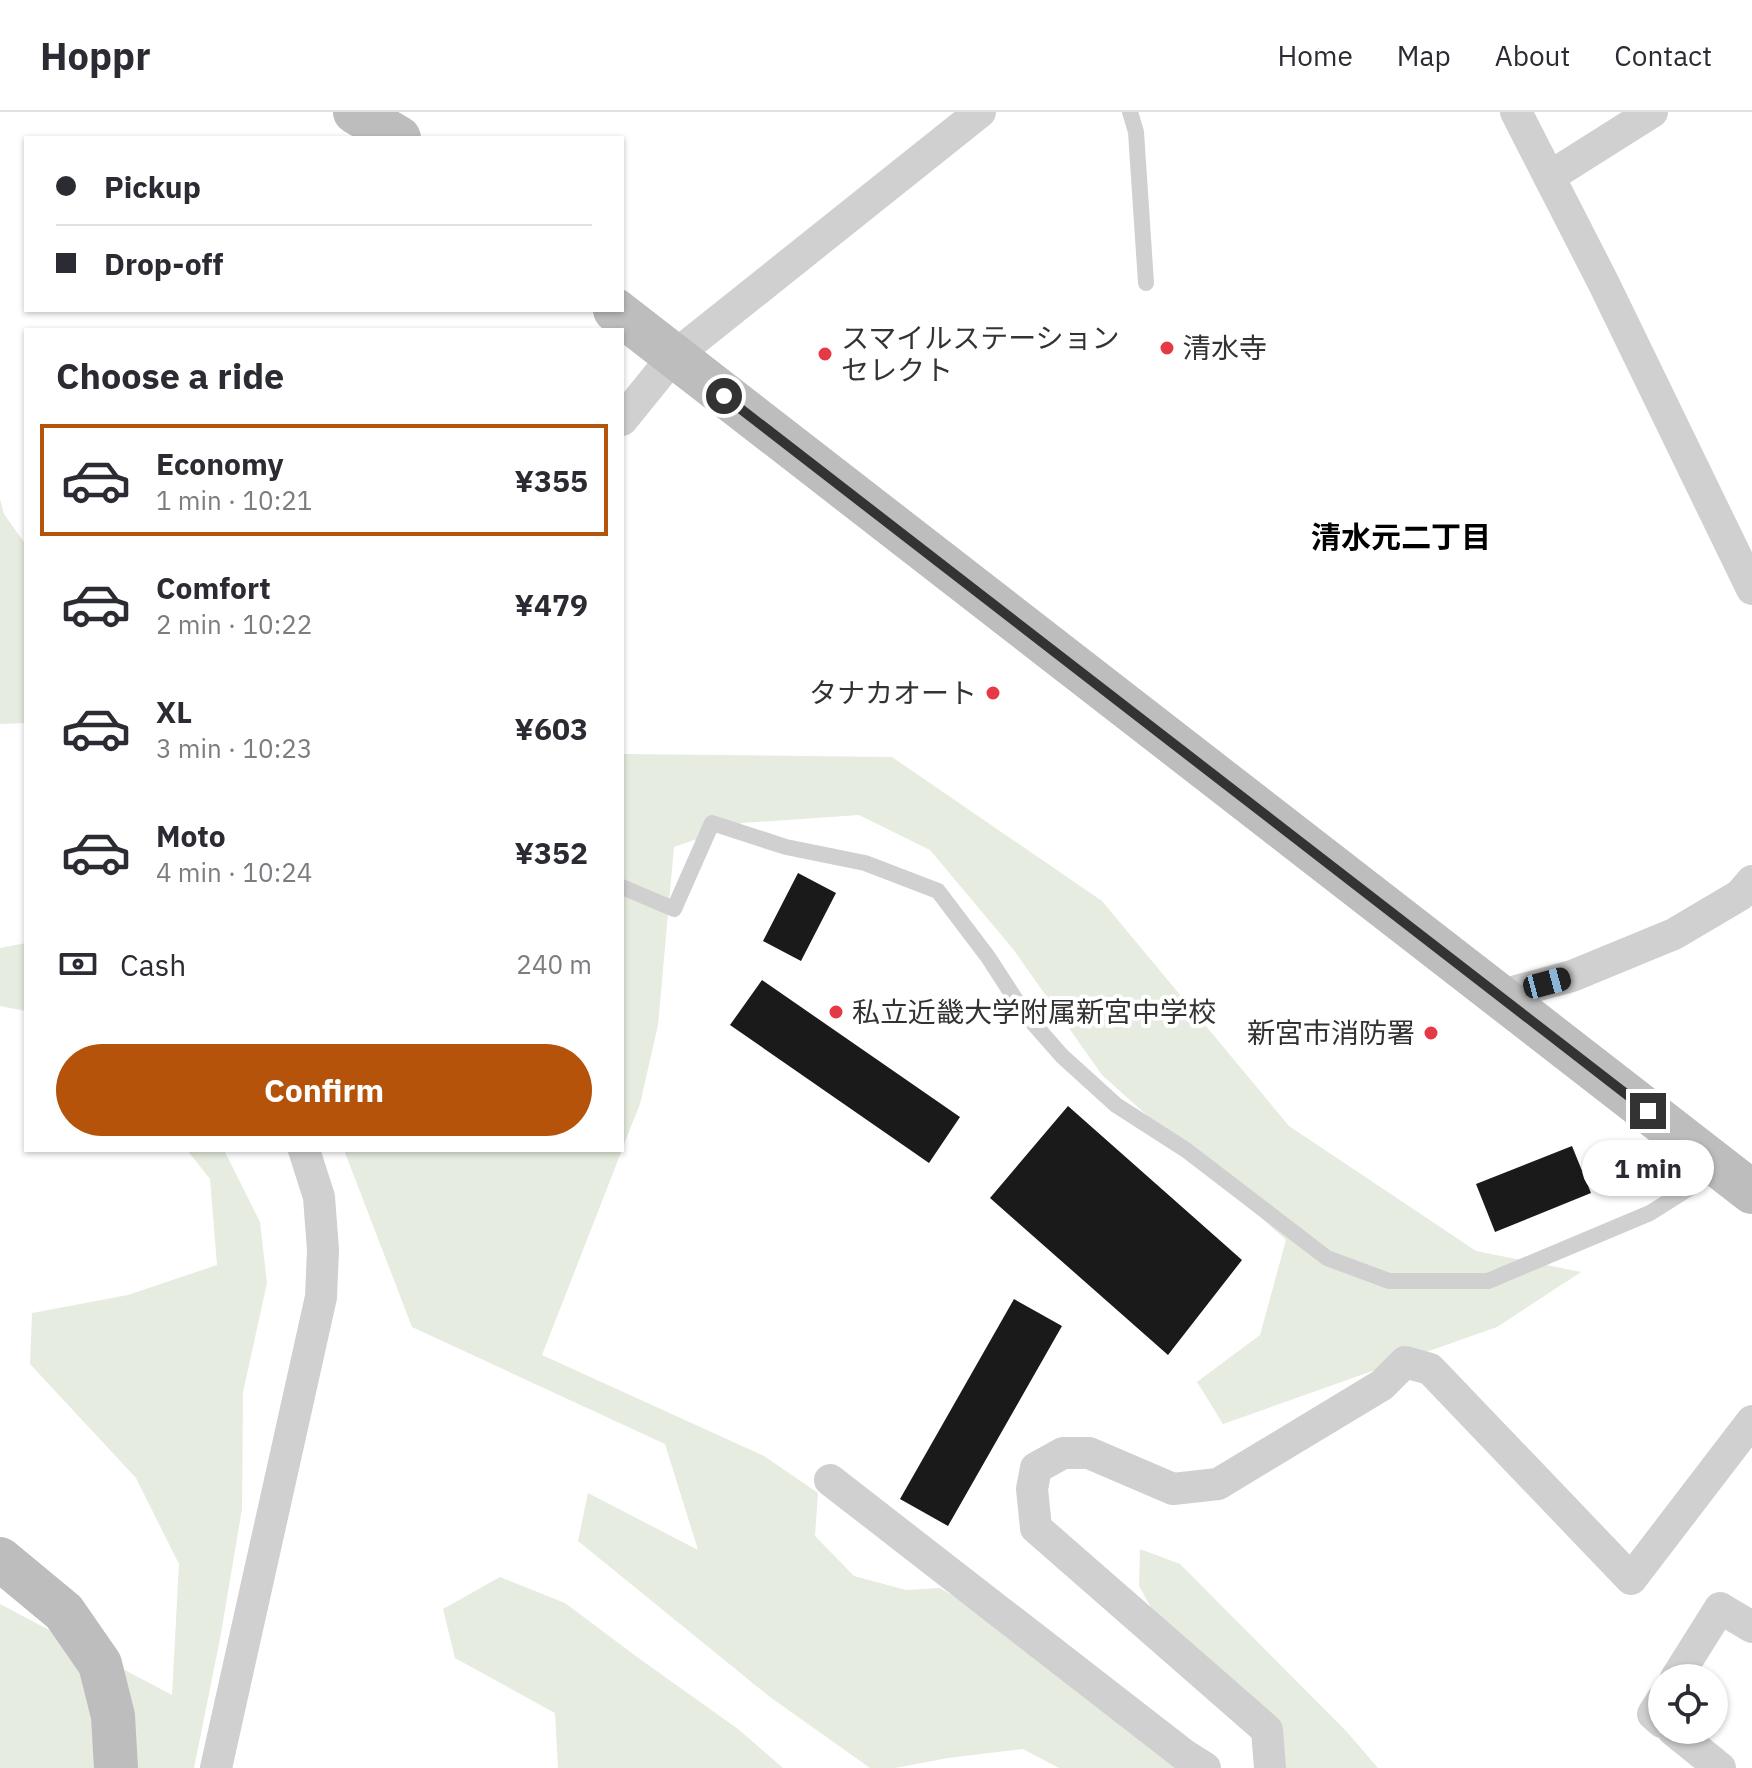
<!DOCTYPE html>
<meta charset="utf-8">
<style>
body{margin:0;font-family:"IBM Plex Sans","Noto Sans JP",sans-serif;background:#f7f7f7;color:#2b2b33;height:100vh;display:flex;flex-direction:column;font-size:30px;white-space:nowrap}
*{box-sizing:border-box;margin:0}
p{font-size:26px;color:#7c7c81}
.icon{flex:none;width:44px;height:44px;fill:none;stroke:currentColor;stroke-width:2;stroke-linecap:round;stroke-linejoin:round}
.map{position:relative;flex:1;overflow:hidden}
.side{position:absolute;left:24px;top:216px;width:600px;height:824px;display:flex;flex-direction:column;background:#fff;border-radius:0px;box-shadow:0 2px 6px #0004}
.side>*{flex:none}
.banner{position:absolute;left:24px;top:24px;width:600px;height:176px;border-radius:0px;box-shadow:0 2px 6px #0004;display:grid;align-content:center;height:176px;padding:0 32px;background:#fff}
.fabs{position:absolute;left:1648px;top:1552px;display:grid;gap:16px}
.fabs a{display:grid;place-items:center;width:80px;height:80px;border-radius:50%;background:#fff;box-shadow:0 2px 6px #0004;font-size:40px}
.end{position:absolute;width:36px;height:36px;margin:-18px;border:10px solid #333;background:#fff;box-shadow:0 0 0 4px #fff}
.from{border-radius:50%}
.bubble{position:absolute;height:56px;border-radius:28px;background:#fff;box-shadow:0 2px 6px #0004;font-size:26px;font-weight:800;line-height:56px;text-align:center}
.car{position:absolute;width:24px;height:48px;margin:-24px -12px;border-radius:10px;box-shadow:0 0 6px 2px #0007;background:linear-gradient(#222 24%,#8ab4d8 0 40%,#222 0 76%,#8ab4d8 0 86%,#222 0)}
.banner b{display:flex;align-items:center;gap:28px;height:76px;font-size:30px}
.banner b+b{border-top:2px solid #e1e1e2}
.banner i{width:20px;height:20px;background:#2b2b33}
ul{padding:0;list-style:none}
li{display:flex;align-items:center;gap:24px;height:112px;margin:0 16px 12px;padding:0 16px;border:4px solid transparent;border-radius:0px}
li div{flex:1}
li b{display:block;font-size:30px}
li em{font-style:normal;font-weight:800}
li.on{border-color:#b45309}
li>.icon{width:72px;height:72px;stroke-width:1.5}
h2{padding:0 32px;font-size:36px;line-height:96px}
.pay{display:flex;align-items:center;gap:20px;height:88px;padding:0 32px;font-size:30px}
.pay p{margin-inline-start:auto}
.primary-button{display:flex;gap:16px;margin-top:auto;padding:16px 32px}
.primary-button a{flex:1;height:92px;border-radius:48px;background:#b45309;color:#fff;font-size:32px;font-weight:800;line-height:92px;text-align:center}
header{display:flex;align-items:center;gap:48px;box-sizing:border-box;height:112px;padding:0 40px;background:#fff;border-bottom:2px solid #e1e1e2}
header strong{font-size:38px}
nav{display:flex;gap:44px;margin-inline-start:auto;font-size:28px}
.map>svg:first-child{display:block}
</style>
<header>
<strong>Hoppr</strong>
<nav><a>Home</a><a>Map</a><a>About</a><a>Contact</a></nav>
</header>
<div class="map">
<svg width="1752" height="1656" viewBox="0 0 1752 1656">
<rect width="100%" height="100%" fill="#fff"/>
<path fill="#e6ecdf" d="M0,387l4,15 22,31v178l-26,1z
M622,642l270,3 210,144 187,225 187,125 105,21 -84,55 -274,97 -26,-42 63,-47 26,-95 -184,-165 -89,-126 -83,-99 -71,-35 -117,8 -68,24 -16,178 -18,79 -18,45z
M26,831v68l-26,-5v-58z
M187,1038h37l36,72 7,61 -24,109 -1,117 -22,130 -26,129h-194v-164l172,91 7,-131 -43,-86 -106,-114 2,-51 96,-18 89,-30 -7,-86z
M344,1038h278l-80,205 222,101 54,37 -3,43 39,40 52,14 34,-2 57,35 181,145h-119l-36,-19 -75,9 -53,10h-25l-100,-71 -192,-156 10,-48 110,57 -33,-106 -253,-117z
M1140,1437l40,15 167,168 31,36h-93l-3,-43 -125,-107 -18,-32z
M500,1465l65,26 72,54 101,72 45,39h-225l-3,-55 -100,-55 -12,-49z"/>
<path fill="#1a1a1a" d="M798,761l38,20 -35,68 -38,-20z
M762,868l198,137 -31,46 -199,-138z
M1068,994l174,154 -74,95 -178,-157z
M1572,1034l19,47 -96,39 -19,-48z
M1014,1187l48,27 -114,200 -48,-27z"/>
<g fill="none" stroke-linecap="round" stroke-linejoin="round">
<path stroke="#d0d0d0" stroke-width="16" d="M1130,0l6,20 10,151
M622,775l52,22 38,-86 74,24 79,16 73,28 50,66 37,57 37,42 54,49 70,45 141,108 62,23h99l162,-68 70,-44"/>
<path stroke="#d0d0d0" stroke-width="32" d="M1516,0l88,172 148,305
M1549,65l103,-65
M622,308l51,-63 307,-245
M1498,884l74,-20 102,-42 66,-39 12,-14
M830,1368l353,274 22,14
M1676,1566l44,-70 32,19
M1662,1588l-9,14 9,8
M1673,1618l47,38
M216,1656l105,-471 2,-47 -4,-53 -15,-47
M1270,1656l-3,-38 -231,-202 -4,-39 4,-21 27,-15h26l84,36 45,-5 164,-99 23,-23 25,7 201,210 121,-158"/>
<path stroke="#bdbdbd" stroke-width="44" d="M355,0l44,26
M615,198l1137,882
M0,1447l64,53 36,52 13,52 3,52"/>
</g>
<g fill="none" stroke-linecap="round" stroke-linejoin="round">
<path stroke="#333" stroke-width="10" d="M724,284l924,715"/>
</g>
<g fill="#e63946" stroke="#fff" stroke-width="3">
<circle cx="1167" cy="236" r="8"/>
<circle cx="825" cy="242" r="8"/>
<circle cx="993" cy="581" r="8"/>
<circle cx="836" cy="900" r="8"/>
<circle cx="1431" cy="921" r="8"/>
</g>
<g text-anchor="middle" stroke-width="8" stroke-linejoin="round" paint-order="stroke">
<g font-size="28" fill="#333" stroke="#fff" text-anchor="start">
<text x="841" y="236">スマイルステーション<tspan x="841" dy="32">セレクト</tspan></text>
<text x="1183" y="246">清水寺</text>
<text x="977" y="591" text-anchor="end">タナカオート</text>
<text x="852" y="910">私立近畿大学附属新宮中学校</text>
<text x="1415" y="931" text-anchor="end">新宮市消防署</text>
</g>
<g font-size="30" font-weight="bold" fill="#000" stroke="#fff">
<text x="1401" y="436">清水元二丁目</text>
</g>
</g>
</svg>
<div class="fabs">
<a><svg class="icon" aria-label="locate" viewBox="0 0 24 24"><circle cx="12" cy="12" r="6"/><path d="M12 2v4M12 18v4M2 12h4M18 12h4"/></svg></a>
</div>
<i class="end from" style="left:724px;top:284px"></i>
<i class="end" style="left:1648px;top:999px"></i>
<div class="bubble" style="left:1582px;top:1028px;width:132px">1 min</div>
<i class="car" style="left:1547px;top:871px;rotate:75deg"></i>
<div class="banner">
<b><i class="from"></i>Pickup</b>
<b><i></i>Drop-off</b>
</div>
<section class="side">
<h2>Choose a ride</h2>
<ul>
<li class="on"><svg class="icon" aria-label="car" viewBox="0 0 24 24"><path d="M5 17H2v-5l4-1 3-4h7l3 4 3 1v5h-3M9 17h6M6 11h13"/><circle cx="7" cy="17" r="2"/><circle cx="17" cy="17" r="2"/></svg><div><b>Economy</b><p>1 min · 10:21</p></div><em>¥355</em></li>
<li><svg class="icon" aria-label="car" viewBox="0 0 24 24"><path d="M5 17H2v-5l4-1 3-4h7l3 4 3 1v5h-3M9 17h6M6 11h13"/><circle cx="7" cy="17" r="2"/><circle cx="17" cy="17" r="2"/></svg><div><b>Comfort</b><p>2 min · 10:22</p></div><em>¥479</em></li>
<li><svg class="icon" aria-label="car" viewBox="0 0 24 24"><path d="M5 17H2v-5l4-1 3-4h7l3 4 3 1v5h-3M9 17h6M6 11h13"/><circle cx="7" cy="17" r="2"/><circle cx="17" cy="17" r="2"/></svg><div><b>XL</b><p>3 min · 10:23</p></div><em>¥603</em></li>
<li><svg class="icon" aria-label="car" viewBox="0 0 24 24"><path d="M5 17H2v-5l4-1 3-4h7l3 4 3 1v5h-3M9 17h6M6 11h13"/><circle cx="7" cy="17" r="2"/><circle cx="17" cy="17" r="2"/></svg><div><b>Moto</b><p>4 min · 10:24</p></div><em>¥352</em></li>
</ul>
<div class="pay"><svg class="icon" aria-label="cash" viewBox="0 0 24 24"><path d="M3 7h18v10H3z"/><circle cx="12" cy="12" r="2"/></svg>Cash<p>240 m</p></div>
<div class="primary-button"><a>Confirm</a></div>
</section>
</div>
